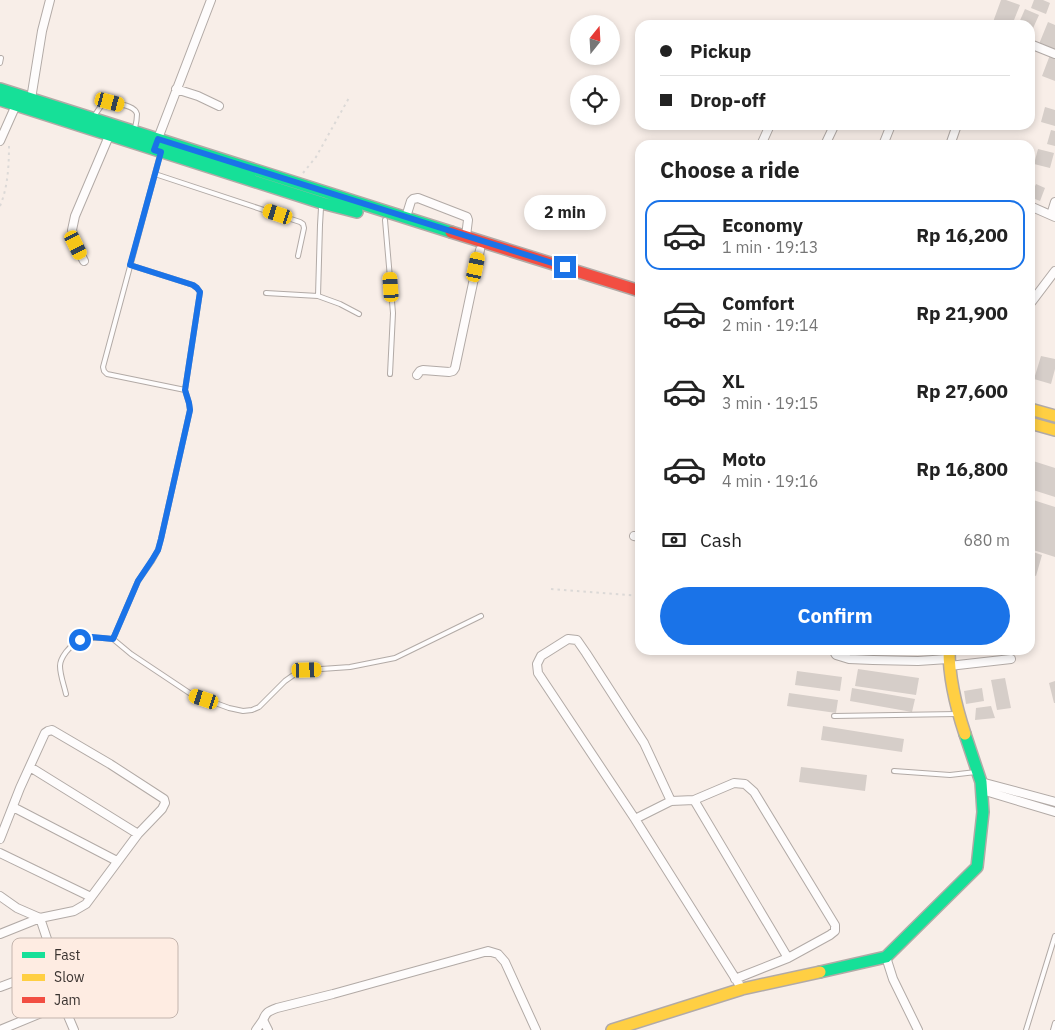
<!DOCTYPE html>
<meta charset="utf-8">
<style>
body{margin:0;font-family:"IBM Plex Sans",sans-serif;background:#f2f2f2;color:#222;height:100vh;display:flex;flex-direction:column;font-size:19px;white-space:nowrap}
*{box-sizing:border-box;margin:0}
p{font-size:16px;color:#767676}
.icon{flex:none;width:28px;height:28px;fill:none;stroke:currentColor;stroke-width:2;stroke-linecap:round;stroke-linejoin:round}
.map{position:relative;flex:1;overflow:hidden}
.side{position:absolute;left:635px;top:140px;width:400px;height:515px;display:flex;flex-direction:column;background:#fff;border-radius:15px;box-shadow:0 2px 8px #0003}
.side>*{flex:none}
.guide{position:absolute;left:635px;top:20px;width:400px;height:110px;border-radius:15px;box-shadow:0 2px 8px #0003;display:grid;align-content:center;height:110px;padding:0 25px;background:#fff}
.needle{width:32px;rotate:18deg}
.fabs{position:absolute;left:570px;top:15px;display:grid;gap:10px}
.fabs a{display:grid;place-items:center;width:50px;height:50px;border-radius:50%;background:#fff;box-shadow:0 2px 8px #0003;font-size:25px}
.end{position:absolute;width:22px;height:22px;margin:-11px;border:6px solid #1a73e8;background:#fff;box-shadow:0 0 0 2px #fff}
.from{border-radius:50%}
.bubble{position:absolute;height:35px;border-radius:18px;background:#fff;box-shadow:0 2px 8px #0003;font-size:16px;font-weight:800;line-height:35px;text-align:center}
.car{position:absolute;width:15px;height:30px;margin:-15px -8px;border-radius:6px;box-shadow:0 0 4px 1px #0007;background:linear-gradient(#f5c518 24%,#345 0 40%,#f5c518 0 76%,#345 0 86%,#f5c518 0)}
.guide b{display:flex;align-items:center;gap:18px;height:48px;font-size:19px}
.guide b+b{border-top:1px solid #e0e0e0}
.guide i{width:12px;height:12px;background:#222}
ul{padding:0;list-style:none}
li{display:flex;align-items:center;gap:15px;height:70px;margin:0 10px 8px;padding:0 15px;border:2px solid transparent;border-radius:15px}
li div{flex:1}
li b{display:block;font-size:19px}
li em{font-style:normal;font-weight:800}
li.current{border-color:#1a73e8}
li>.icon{width:45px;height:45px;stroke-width:1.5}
h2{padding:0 25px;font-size:22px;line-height:60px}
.pay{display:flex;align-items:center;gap:12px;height:55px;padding:0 25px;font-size:19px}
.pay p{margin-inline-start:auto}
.primary-button{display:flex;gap:10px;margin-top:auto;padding:10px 25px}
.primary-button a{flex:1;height:58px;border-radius:30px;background:#1a73e8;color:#fff;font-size:20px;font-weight:800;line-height:58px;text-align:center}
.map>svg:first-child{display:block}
</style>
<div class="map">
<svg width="1055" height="1030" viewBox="0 0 1055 1030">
<rect width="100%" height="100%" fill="#f8eee8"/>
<path fill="#d6cec9" d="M1001,0h5l14,5 -8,20h-10l-9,-3z
M1034,0h9l7,3 -4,11 -15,-6z
M1025,9l14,6 -9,20v-10h-12z
M1048,22l7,3v26l-16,-7z
M1050,55l5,2v24l-13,-5z
M1045,107l10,3v16l-14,-4z
M1051,130l4,1v15l-8,-2z
M1038,149l16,4 -4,15 -16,-4z
M1030,178l5,1 -5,15z
M1036,184l9,4 -5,13 -10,-4z
M1041,356l14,3v10l-4,15 -17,-5z
M1030,460l25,8v29l-25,-8z
M1030,499l25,8v50l-25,-8z
M1030,551l12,4 -6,21 -6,-2z
M858,669l61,9 -3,17 -61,-9z
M797,671l45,6 -2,14 -45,-6z
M1005,678l6,30 -14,2 -6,-30z
M1055,681v22h-1l-5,-20z
M852,688l63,11 -3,13 -62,-11z
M982,688l2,13 -18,3 -2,-13z
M789,693l49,7 -2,13 -49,-7z
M991,706l4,12 -20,2 1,-12z
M823,726l81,13 -2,13 -81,-12z
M801,767l66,8 -2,16 -66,-9z"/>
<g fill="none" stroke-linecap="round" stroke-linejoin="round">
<defs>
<path id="lane" d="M0,63l1,-5
M95,115c4,-6 7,-13 15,-13 7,2 25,3 27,12 0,4 -1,10 -2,14
M160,155l-57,212 1,4 3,3 78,16 4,13 1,7 -29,129 -3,11 -6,11 -14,20 -25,58 18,15 60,40 38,14 14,3 9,-1 7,-3 26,-26 10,-7 12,-4 43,-3 45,-9 86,-42
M155,174l145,48 3,2 1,4 -6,28
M385,220l8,93 -3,61
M130,265l63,20 4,3 3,4 -15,98
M266,293l52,3 2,-71 1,-17
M318,296l22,8 19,10
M66,694c-2,-9 -6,-19 -6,-28 0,-5 3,-10 6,-14 13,-17 28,-15 47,-13
M834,716l123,-2
M894,771l56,4 26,-3
M1026,1030l29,-94
M1053,1030l2,-7"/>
<path id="street" d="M1030,44l25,10
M176,89l22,7 21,10
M31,99l11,-68 8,-31
M0,141l16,-36
M157,141l54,-141
M761,145l9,-20
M825,145l9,-19
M883,145l8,-20
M950,145l7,-20
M1030,206l25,11
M1051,215l4,-13
M406,217l5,-16 2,-2 5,-1 49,19 1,3 -2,16
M84,261l-8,-16 -4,-15 3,-14 34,-80
M1030,304l25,-33
M417,375l3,-4 3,-1 26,2 4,-1 2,-3 25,-118
M634,536l6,1
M833,650l3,5 13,4 24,1 45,1 30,-2
M949,666l62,-7
M30,767l108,67
M981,782l74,20
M982,790l73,22
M694,800l94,158
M671,801l-27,-58 -58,-90 -9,-13 -9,-1 -27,17 -4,8 1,9 97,146 107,170
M13,807l104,54
M635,819l36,-18 23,-1 40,-17 11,1 9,8 81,133v6l-5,4 -42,23 -53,21
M0,839l20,-51 25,-55 3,-2 4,-1 58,34 54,35 1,4 -3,6 -24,25 -52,70 -12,7 -34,7 -40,16
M0,853l91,44
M0,896l17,12 23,10 8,24 4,23 -17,9 -35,13
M886,957l7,22 25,51
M52,965l11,39 11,26
M0,1030l63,-26
M256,1030l7,-10
M268,1030l-5,-10c3,-8 6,-9 14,-12l56,-14 155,-43 10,3 7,8 31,68"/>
<path id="fast" d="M0,89l451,143
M0,100l322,103 35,9
M820,972l66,-15 91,-90 6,-55 -2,-30 -16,-48"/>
<path id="slow" d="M1030,409l25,7
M1030,423l25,7
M949,650c0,28 7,57 16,84
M612,1030l130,-41 78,-17"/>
<path id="jam" d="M451,232l189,59"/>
</defs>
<use href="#lane" stroke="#b2aaa6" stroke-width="6"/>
<use href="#street" stroke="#b2aaa6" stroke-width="10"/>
<use href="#fast" stroke="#b2aaa6" stroke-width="14"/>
<use href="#slow" stroke="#b2aaa6" stroke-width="14"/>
<use href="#jam" stroke="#b2aaa6" stroke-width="14"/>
<path stroke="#dcd9d7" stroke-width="2" stroke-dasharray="2.5 4" stroke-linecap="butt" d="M303,173l13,-16 34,-61
M0,206c8,-19 9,-41 9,-62
M551,589l89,7"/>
<use href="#lane" stroke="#fefcfc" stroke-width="4"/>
<use href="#street" stroke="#fefcfc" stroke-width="8"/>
<use href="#fast" stroke="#16e098" stroke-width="11"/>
<use href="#slow" stroke="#ffcf43" stroke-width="11"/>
<use href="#jam" stroke="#f24e42" stroke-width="11"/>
</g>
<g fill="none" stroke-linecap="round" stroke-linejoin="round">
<path stroke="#1a73e8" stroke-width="6" d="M80,640l12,-3 21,2 25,-58 14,-21 6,-10 3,-11 29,-129 -1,-7 -4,-13 15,-98 -3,-4 -4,-3 -63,-20 31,-113 -7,-2 4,-11 407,128"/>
</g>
<rect x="12" y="938" width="166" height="80" rx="8" fill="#feece2" stroke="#c3b4ad" stroke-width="1"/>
<rect x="22" y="952" width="23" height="6" fill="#16e098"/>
<rect x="22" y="974" width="23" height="7" fill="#ffcf43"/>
<rect x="22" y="997" width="23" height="6" fill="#f24e42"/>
<g font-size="14" fill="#3a3330">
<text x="54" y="960">Fast</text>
<text x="54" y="982">Slow</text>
<text x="54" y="1005">Jam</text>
</g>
</svg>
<div class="fabs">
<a><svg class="needle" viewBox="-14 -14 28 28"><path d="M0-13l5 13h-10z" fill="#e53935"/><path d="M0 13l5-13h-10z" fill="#767676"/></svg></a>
<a><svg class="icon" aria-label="locate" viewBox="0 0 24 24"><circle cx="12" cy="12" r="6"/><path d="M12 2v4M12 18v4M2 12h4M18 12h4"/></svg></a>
</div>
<i class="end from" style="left:80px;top:640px"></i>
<i class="end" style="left:565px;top:267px"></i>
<div class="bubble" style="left:524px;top:195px;width:82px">2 min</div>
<i class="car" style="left:110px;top:102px;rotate:105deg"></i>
<i class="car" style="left:278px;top:214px;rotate:288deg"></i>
<i class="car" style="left:76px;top:245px;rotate:154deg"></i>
<i class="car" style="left:476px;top:267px;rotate:12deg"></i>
<i class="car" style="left:391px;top:287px;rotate:356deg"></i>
<i class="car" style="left:307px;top:670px;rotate:88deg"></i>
<i class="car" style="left:204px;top:699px;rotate:288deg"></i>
<div class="guide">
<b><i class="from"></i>Pickup</b>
<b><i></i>Drop-off</b>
</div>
<section class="side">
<h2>Choose a ride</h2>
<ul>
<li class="current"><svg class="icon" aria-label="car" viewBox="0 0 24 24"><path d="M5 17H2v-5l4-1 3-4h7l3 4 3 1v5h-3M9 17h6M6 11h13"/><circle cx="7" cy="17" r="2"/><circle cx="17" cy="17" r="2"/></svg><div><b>Economy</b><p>1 min · 19:13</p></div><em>Rp 16,200</em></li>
<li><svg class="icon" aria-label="car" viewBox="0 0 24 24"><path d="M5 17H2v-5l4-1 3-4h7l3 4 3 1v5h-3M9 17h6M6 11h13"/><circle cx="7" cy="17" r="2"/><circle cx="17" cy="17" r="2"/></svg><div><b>Comfort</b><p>2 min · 19:14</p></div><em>Rp 21,900</em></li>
<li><svg class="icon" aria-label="car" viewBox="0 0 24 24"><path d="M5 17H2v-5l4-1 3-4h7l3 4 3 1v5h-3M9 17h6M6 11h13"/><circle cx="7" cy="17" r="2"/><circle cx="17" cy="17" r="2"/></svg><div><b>XL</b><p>3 min · 19:15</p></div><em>Rp 27,600</em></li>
<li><svg class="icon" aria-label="car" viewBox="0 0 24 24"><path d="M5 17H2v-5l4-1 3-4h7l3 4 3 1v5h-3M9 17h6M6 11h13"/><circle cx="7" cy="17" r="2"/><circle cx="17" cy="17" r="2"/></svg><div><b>Moto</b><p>4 min · 19:16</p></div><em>Rp 16,800</em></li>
</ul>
<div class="pay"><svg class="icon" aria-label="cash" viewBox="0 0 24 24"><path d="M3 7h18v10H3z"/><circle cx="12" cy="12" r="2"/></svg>Cash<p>680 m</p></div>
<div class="primary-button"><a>Confirm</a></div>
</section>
</div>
